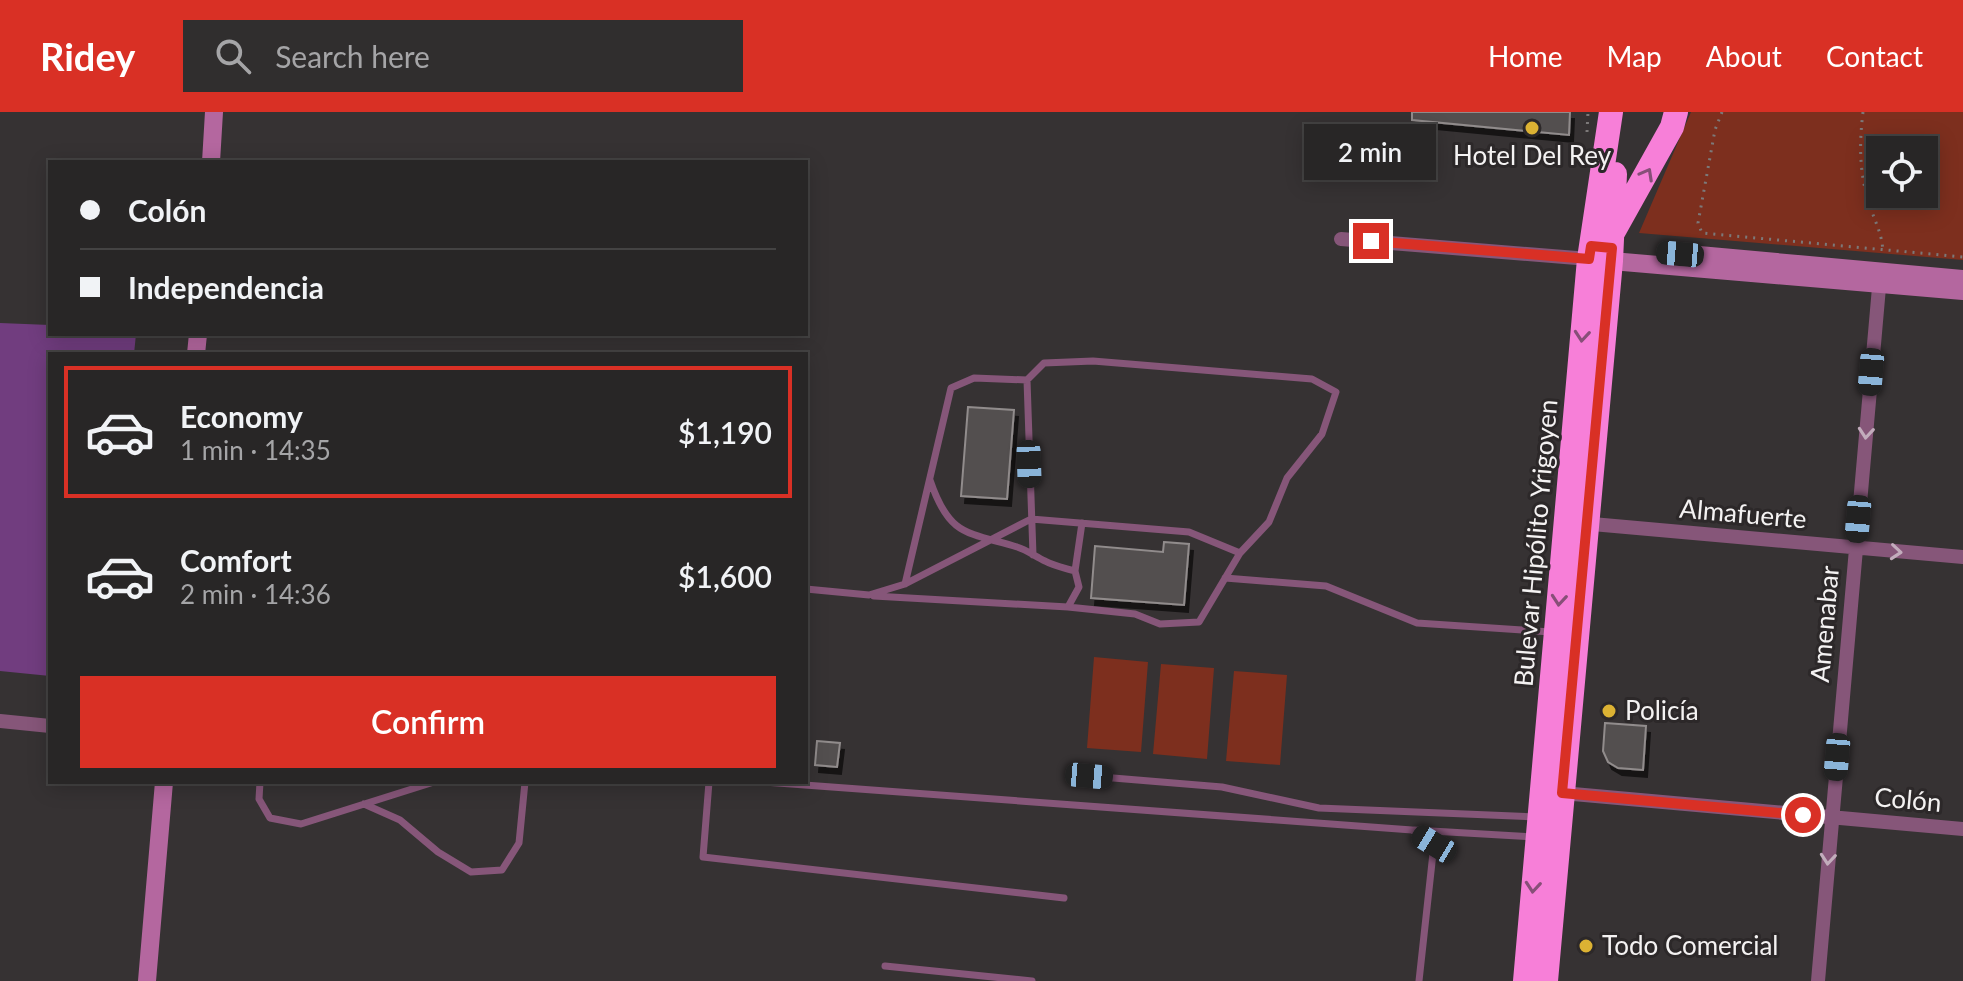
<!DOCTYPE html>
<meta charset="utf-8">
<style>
body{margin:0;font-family:Lato,sans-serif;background:#302e2e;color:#f1f3f6;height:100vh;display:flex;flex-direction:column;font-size:30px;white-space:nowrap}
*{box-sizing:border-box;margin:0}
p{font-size:26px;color:#a5a5a7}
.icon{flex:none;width:44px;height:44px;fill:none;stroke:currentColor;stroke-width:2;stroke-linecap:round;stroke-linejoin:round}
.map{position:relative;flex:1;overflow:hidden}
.details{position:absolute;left:48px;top:240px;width:760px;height:432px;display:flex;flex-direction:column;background:#282626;border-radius:0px;box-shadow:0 4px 20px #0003,0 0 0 2px #444343}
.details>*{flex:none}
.hud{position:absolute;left:48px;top:48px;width:760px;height:176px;border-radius:0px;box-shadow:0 4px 20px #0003,0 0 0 2px #444343;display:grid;align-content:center;height:176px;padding:0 32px;background:#282626}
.controls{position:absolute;left:1866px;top:24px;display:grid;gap:16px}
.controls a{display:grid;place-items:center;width:72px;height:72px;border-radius:0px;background:#282626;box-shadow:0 4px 20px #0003,0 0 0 2px #444343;font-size:40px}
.end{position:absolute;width:36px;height:36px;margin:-18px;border:10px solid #d93025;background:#fff;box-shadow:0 0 0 4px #fff}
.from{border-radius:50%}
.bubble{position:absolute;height:56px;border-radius:0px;background:#282626;box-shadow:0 4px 20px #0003,0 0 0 2px #444343;font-size:26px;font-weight:600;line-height:56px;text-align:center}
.car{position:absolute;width:24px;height:48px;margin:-24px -12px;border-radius:10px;box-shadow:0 0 6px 2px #0007;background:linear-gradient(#222 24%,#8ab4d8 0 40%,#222 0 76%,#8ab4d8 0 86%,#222 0)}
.hud b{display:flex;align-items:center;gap:28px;height:76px;font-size:30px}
.hud b+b{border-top:2px solid #444343}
.hud i{width:20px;height:20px;background:#f1f3f6}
ul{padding:14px 0 0;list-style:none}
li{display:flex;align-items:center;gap:24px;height:132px;margin:0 16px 12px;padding:0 16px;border:4px solid transparent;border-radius:0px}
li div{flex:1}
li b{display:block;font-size:30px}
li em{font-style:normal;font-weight:600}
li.on{border-color:#d93025}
li>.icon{width:72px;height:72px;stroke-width:1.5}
.action{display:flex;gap:16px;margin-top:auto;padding:16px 32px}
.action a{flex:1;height:92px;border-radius:0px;background:#d93025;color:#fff;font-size:32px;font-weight:600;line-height:92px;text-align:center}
header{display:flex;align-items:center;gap:48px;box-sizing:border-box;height:112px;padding:0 40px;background:#d93025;color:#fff}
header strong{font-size:38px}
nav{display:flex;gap:44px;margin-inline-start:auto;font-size:28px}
.search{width:560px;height:72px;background:#302e2e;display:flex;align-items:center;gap:20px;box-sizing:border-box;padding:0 28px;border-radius:0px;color:#a5a5a7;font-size:30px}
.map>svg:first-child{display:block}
</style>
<header>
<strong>Ridey</strong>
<div class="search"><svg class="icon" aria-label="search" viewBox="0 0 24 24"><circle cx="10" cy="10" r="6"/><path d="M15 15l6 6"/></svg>Search here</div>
<nav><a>Home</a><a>Map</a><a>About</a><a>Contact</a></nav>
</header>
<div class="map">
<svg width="1963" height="869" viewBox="0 0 1963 869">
<defs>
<filter id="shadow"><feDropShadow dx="4" dy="7" stdDeviation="0" flood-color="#0009"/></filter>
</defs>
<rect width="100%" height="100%" fill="#363233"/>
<path fill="#7d2f1e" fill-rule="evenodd" d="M1691,0h272v148l-324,-27zM1880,38h44v44h-44z
M1094,545l54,5 -7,90 -54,-4z
M1161,552l53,4 -7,91 -54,-5z
M1234,559l53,4 -7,90 -54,-4z"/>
<path fill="#713d7f" d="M0,211l50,2v9h86l-2,20h-84v322l-50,-5z"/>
<path fill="#534f4f" stroke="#918c8c" stroke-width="2" filter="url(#shadow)" d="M1412,0h158l-1,23 -157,-15z
M968,295l46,3 -7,89 -46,-3z
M1164,430l25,2 -5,61 -93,-7 4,-52 68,6z
M1605,611l41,3 -3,44 -25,-2 -10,-6 -5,-11z
M817,629l23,2 -3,24 -22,-2z"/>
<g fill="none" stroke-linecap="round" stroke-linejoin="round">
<path stroke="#7c7979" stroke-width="3" stroke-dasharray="2 6" stroke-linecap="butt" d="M1722,0l-7,18 -17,93 4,10 261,24
M1863,0c-4,33 -4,64 8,97 5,15 11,25 12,43
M1587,20l1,-20"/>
<path stroke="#865679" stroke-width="7" d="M1027,268l6,175
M1075,459l7,-48
M1225,466l101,8 91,37 134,9
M806,477l63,6 36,-11 126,-65 158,13 51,21 29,-31 18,-44 35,-44 14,-42 -24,-13 -219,-18 -49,2 -17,17 -53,-2 -23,10 -46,196
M874,484l194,11 11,-20 -4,-16c-10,-3 -21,-5 -30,-10 -9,-4 -18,-11 -28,-14 -51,-15 -68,-11 -87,-67
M1068,495l67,7 25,10 39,-2 41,-69
M1089,664l133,11 97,21 218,9
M260,670l-1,17 11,19 31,6 133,-42
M709,670l-6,75 361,41
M764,670l648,48 22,14 -15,137
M364,692l36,16 38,32 33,20 31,-2 17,-27 6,-61
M1414,718l120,7
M885,854l147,15"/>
<path stroke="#865679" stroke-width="14" d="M1341,127l248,20
M1581,411l382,34
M0,609l50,5
M1562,681l401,36
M1818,869l62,-705"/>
<path stroke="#b4679f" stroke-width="18" d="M211,50l3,-50
M1699,143l264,24
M1600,148l363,31
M196,242l2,-20
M147,869l17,-199"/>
<path stroke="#f77fd8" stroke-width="24" d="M1614,119l58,-104 4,-15
M1525,869l64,-722 22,-147
M1546,869l65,-720 4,-87"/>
</g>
<defs><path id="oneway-chevron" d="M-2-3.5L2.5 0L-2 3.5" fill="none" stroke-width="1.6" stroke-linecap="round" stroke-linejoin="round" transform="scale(2)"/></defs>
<g stroke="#874f78">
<use href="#oneway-chevron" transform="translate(1647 62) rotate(-61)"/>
<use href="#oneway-chevron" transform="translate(1582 224) rotate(95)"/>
<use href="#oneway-chevron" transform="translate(1559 488) rotate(95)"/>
<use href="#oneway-chevron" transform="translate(1533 775) rotate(95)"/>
</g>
<g stroke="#c2acbc">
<use href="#oneway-chevron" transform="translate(1866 321) rotate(95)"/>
<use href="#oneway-chevron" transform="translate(1896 440) rotate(5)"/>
<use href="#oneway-chevron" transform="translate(1828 747) rotate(95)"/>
</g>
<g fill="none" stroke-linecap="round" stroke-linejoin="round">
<path stroke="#d93025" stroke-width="10" d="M1371,129l218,18 2,-13 21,2 -50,545 241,22"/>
</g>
<g fill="#dcb233" stroke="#2c2829" stroke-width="3">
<circle cx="1532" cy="16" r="8"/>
<circle cx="1609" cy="599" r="8"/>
<circle cx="1586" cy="834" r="8"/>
</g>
<g text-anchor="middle" stroke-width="6" stroke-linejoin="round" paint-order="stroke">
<g font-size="26" fill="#f4f2f2" stroke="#2c2829" text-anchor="start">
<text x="1532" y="53" text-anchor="middle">Hotel Del Rey</text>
<text x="1625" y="608">Policía</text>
<text x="1602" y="843">Todo Comercial</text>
</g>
<g font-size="26" fill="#f4f2f2" stroke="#2c2829">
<text transform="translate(1743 402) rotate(5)" y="9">Almafuerte</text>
<text transform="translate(1536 431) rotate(-85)" y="9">Bulevar Hipólito Yrigoyen</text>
<text transform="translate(1825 512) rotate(-85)" y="9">Amenabar</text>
<text transform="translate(1908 688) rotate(5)" y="9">Colón</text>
</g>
</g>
</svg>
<div class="controls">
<a><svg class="icon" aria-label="locate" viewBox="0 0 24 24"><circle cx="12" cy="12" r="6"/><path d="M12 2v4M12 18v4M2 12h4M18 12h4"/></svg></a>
</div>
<i class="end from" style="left:1803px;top:703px"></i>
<i class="end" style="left:1371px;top:129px"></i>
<div class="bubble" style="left:1304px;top:12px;width:132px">2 min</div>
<i class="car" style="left:1680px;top:142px;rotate:275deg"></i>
<i class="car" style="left:1871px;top:260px;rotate:185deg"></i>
<i class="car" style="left:1029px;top:352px;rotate:178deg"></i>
<i class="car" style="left:1858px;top:407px;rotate:185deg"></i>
<i class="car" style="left:1837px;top:645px;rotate:185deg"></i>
<i class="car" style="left:1089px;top:664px;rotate:95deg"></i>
<i class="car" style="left:1434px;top:732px;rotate:301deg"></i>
<div class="hud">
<b><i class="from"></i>Colón</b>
<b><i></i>Independencia</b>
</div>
<section class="details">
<ul>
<li class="on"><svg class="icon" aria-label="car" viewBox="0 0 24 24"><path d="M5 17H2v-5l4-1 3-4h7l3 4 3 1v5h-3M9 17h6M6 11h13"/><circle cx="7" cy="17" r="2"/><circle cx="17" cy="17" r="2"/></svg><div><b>Economy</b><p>1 min · 14:35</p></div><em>$1,190</em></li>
<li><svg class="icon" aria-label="car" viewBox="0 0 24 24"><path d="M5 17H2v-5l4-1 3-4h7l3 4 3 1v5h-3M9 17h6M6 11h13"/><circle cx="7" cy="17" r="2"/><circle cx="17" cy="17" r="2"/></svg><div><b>Comfort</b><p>2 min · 14:36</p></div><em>$1,600</em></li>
</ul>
<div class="action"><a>Confirm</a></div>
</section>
</div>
